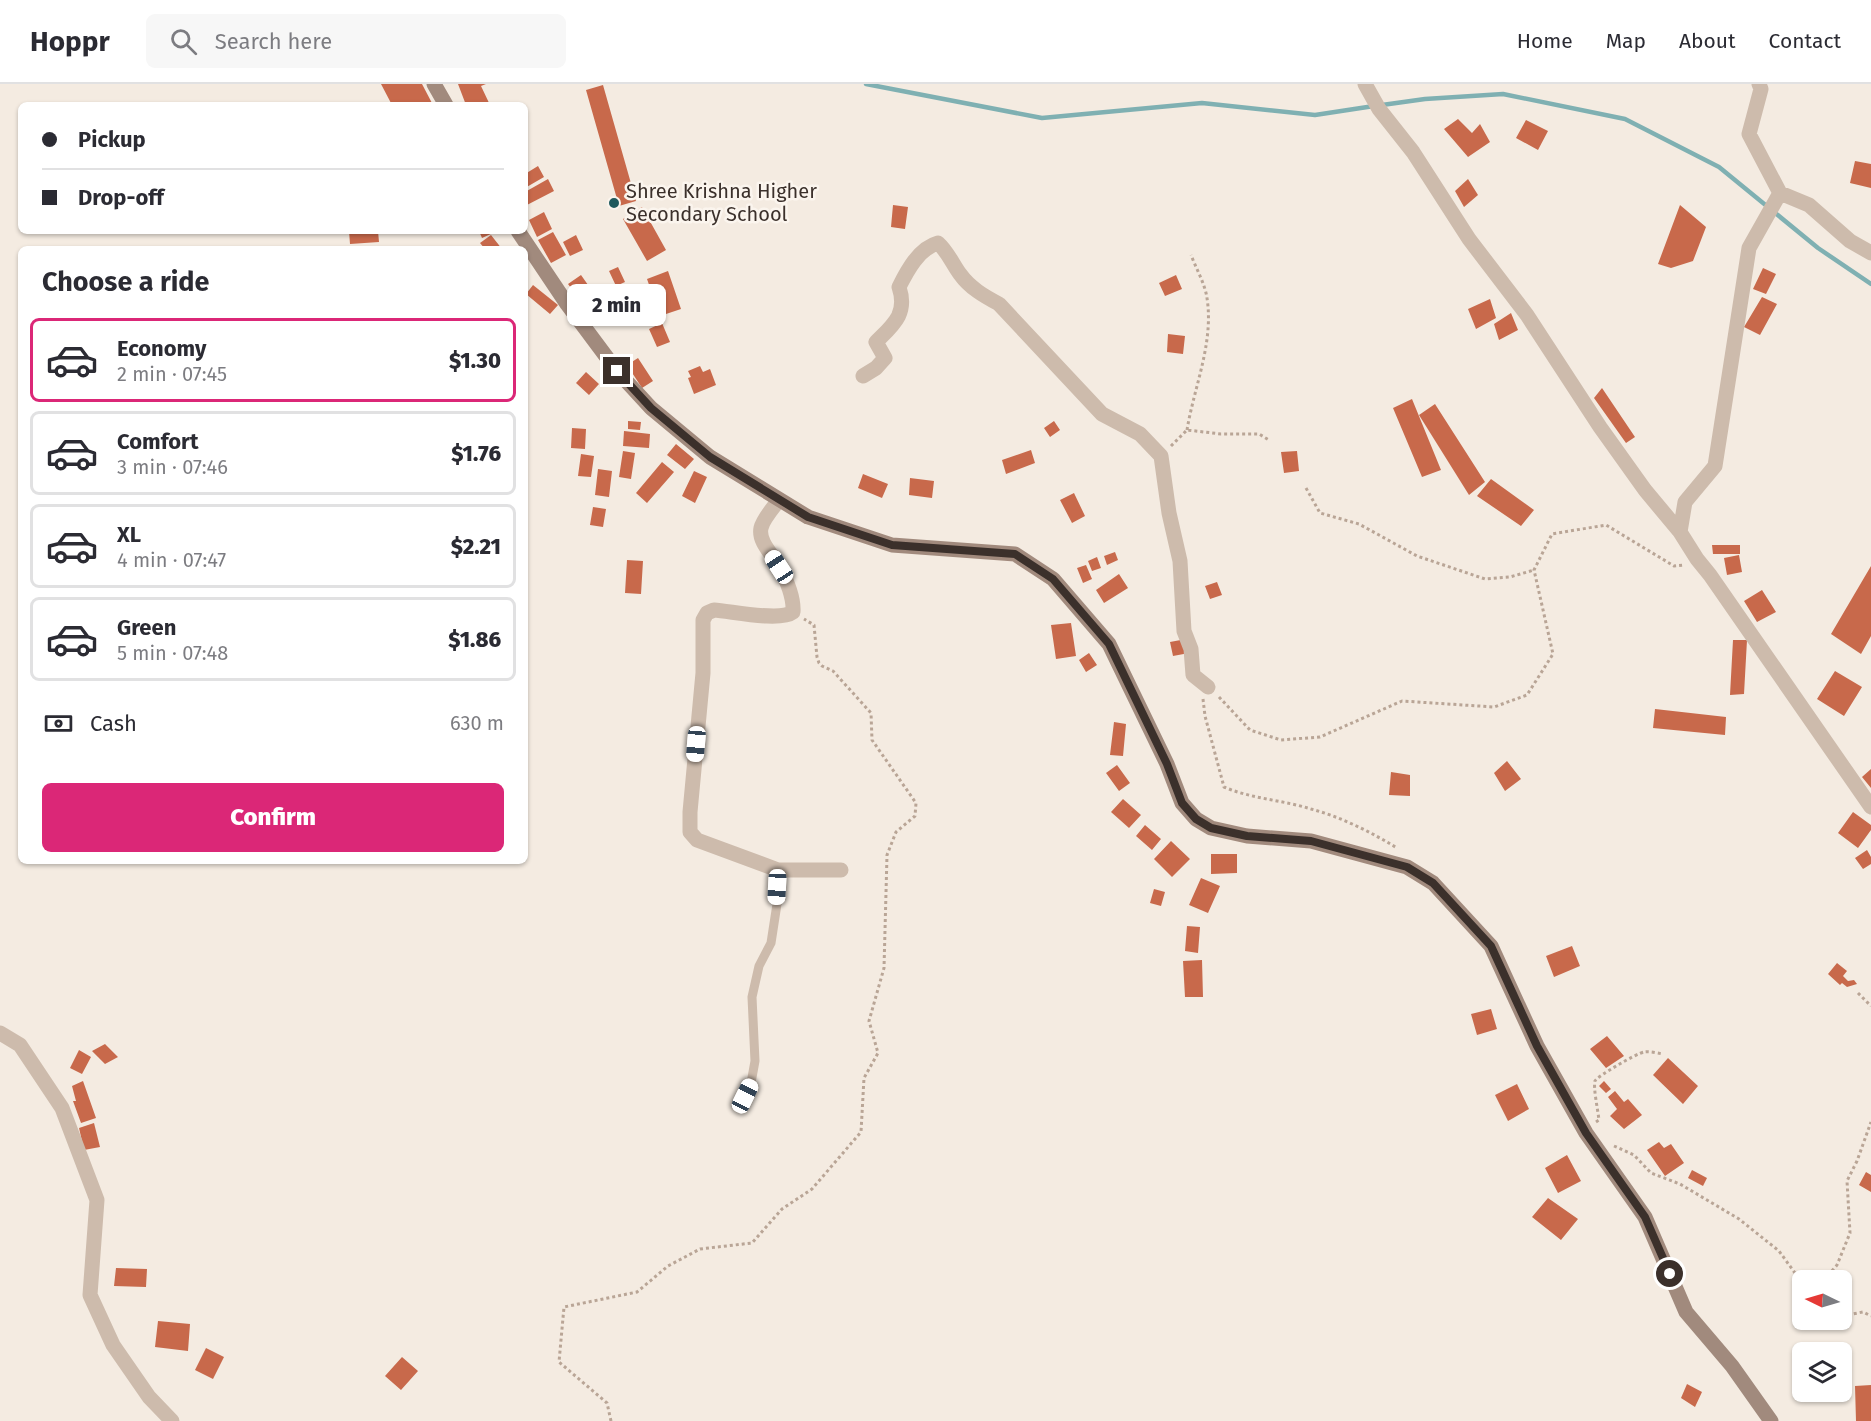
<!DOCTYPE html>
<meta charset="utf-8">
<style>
body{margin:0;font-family:"Fira Sans",sans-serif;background:#f7f7f7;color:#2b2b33;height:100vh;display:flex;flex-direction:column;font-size:22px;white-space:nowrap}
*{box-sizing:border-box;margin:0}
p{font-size:20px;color:#7c7c81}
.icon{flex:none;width:33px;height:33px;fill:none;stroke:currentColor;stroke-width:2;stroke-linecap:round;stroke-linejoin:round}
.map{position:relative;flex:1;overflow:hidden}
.drawer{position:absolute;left:18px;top:162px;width:510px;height:618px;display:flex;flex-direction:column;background:#fff;border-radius:9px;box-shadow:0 2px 4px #0004}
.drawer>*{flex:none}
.hud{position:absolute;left:18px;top:18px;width:510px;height:132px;border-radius:9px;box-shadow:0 2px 4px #0004;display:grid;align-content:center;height:132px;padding:0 24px;background:#fff}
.needle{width:39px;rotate:275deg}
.buttons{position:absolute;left:1792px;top:1186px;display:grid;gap:12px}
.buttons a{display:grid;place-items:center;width:60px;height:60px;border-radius:9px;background:#fff;box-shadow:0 2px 4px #0004;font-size:30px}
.end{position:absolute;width:27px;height:27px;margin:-14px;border:8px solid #3b302b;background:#fff;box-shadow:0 0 0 3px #fff}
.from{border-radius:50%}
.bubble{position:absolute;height:42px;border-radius:9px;background:#fff;box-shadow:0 2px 4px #0004;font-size:20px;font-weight:800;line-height:42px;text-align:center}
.car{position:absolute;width:18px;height:36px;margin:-18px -9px;border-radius:8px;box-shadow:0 0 4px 2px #0007;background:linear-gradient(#fff 24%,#345 0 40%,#fff 0 76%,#345 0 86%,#fff 0)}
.hud b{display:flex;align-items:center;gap:21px;height:57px;font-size:22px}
.hud b+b{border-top:2px solid #e1e1e2}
.hud i{width:15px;height:15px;background:#2b2b33}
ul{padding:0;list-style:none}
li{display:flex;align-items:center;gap:18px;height:84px;margin:0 12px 9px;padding:0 12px;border:3px solid #e1e1e2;border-radius:9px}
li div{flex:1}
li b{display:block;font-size:22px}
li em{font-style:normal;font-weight:800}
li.current{border-color:#db2777}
li>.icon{width:54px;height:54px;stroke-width:1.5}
h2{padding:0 24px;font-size:27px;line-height:72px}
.pay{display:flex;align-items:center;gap:15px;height:66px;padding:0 24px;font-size:22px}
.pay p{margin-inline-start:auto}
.primary-button{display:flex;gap:12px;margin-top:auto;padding:12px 24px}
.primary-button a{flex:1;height:69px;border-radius:9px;background:#db2777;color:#fff;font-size:24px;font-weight:800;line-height:69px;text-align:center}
header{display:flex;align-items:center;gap:36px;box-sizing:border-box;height:84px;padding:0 30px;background:#fff;border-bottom:2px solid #e1e1e2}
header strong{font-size:28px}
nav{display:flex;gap:33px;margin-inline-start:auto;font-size:21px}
.search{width:420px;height:54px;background:#f7f7f7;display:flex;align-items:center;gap:15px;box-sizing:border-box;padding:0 21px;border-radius:9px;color:#7c7c81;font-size:22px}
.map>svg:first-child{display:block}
</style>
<header>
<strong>Hoppr</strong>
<div class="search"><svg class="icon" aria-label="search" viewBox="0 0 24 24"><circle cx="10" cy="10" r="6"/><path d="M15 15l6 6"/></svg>Search here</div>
<nav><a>Home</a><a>Map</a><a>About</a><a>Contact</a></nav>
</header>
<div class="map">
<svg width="1871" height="1337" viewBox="0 0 1871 1337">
<rect width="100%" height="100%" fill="#f4ebe1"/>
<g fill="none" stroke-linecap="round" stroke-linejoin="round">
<path stroke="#7fb0b2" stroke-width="4.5" d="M866,0l176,34 160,-15 113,12 59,-9
M1382,21l43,-6 78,-5 122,25 94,48 99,81 53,36"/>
</g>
<path fill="#c8694b" d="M381,0h41l11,21h-41z
M458,0h28l-5,2 9,19h-24z
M603,1l33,116 -17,5 -33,-116z
M1458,35l14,14 8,-9 10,18 -22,15 -24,-28z
M1526,36l22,11 -10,19 -22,-12z
M1855,77l16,3v24l-21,-5z
M538,82l6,11 -19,11v-14z
M548,95l6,12 -29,15v-14z
M1468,95l10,16 -14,12 -9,-16z
M893,121l15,2 -3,22 -14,-2z
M1680,121l26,22 -13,34 -22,7 -13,-4z
M642,123l24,43 -19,11 -24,-42z
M544,128l8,17 -15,8 -8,-17z
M349,147h29l1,11 -29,2z
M479,147h14v2l-11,5z
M553,148l13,23 -15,8 -13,-23z
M491,151l11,14h-17l-5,-6z
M576,151l7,15 -13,6 -7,-14z
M618,183l7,15 -9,4 -7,-15z
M1763,184l13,6 -10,20 -13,-5z
M668,187l13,38 -21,7 -13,-37z
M581,191l12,17 -12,9 -13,-17z
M1176,191l6,14 -17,7 -6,-13z
M533,201l25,20 -8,9 -24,-20z
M1762,213l15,7 -17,31 -16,-8z
M1490,215l6,19 -20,11 -8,-20z
M1511,229l7,17 -19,10 -5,-16z
M662,239l8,19 -13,5 -8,-18z
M1168,250l17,2 -2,18 -16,-2z
M638,274l15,23 -11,7 -15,-23z
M700,282l3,6 7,-3 6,16 -22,9 -6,-16 3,-1 -3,-6z
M586,288l13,12 -10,11 -13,-12z
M1602,304l33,49 -9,6 -32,-45z
M1412,315l29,71 -19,7 -29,-69z
M1435,320l50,78 -16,13 -50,-80z
M628,337l13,1 -1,8 -12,-1z
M1054,337l6,9 -10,7 -6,-9z
M572,344l14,1 -1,20 -14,-1z
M624,347l26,3 -1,14 -26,-2z
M676,360l18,15 -9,10 -18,-14z
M1031,366l4,13 -29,11 -4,-14z
M623,367l12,2 -4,26 -12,-2z
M1297,367l2,20 -15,2 -3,-21z
M581,370l13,2 -3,21 -13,-1z
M662,378l12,10 -27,31 -11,-10z
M598,385l14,2 -3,26 -14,-2z
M694,387l13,6 -12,26 -13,-7z
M863,390l25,10 -6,14 -24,-10z
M910,394l24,3 -2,17 -23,-3z
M1491,395l43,31 -13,16 -44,-30z
M1074,409l11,23 -13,7 -12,-23z
M593,423l13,2 -3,18 -13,-2z
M1712,461h28v9h-27z
M1115,468l3,8 -11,5 -3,-9z
M1739,471l3,17 -15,3 -3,-17z
M1097,473l4,11 -9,3 -4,-10z
M627,476l16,1 -2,33 -16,-1z
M1086,481l6,14 -9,4 -6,-15z
M1871,482v70l-10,18 -30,-20z
M1119,490l9,14 -24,15 -8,-13z
M1217,498l5,13 -12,4 -5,-13z
M1762,506l14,22 -19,10 -13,-21z
M1071,539l5,33 -20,3 -5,-34z
M1186,555l3,14 -16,3 -3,-14z
M1733,556h14l-3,54 -14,1z
M1089,569l8,12 -11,7 -7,-12z
M1835,587l27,16 -18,29 -27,-17z
M1655,625l71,8 -1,18 -72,-7z
M1114,638l12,2 -3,32 -13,-1z
M1507,677l14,18 -16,12 -11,-18z
M1117,681l13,18 -11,8 -13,-18z
M1871,685v19l-9,-11z
M1391,688l19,3v21l-21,-1z
M1123,715l18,16 -12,13 -18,-16z
M1853,728l18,13v5l-13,18 -20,-15z
M1145,741l16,14 -9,11 -16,-14z
M1171,757l19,18 -18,18 -18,-18z
M1867,766l4,7v7l-8,5 -8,-11z
M1211,770h26v19l-26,1z
M1201,794l19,8 -12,27 -19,-8z
M1154,805l11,3 -4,14 -11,-3z
M1187,842l13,1 -2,26 -13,-2z
M1572,862l8,20 -26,11 -8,-21z
M1202,876l1,37h-18l-2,-36z
M1837,879l10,8 -4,5 5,5 6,-1 3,4 -10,3 -5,-4 -2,2 -12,-11z
M1491,925l6,20 -20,6 -6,-21z
M1607,952l17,20 -18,12 -16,-19z
M105,960l13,13 -13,7 -13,-13z
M79,966l12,7 -9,17 -12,-6z
M1668,974l30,28 -15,18 -30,-29z
M83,997l13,37 -15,5 -8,-22h3l-4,-15z
M1604,997l7,8 -5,4 -7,-7z
M1517,1000l12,25 -21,12 -13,-26z
M1615,1007l9,11 4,-3 14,16 -18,14 -14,-13 7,-7 -9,-12z
M94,1039l6,24 -16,3 -5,-22z
M1659,1058l5,6 7,-4 13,19 -19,13 -18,-26z
M1567,1071l14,26 -23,12 -13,-25z
M1692,1086l15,8 -4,8 -15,-8z
M1866,1088l5,3v17l-12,-7z
M1548,1114l30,21 -17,21 -29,-23z
M116,1184l31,1 -1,18 -32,-1z
M158,1237l32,3 -2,27 -33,-4z
M206,1264l18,9 -11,22 -18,-9z
M402,1273l16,14 -17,19 -16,-14z
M1687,1300l15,8 -7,15 -14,-9z
M1871,1301v36h-15l-1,-35z"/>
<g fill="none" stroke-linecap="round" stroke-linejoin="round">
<path stroke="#b9a596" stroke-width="3" stroke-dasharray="3 3" stroke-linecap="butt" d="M1187,346c7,-43 27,-87 20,-132 -2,-14 -11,-30 -16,-43
M1171,362l16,-16 34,4h38l10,6
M1306,404l14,25 39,11 58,32 68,23 25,-2 24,-7
M1219,613l31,33 31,10 39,-3 82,-36 92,6 33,-12 26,-41 -19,-84 18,-36 54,-9 68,41 10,-1
M1203,615l2,17 19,71c28,12 59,13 87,22 30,8 60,23 86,39
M1858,909l13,13
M1596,1038l3,-2c-1,-9 -6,-33 -4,-39 1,-4 42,-28 49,-29 5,-1 13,1 19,2
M1614,1062l20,9 17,18 29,11 59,35 40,32 24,33
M1800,1196h24l13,-15 13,-32 -3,-52 10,-20 14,-39
M1842,1232l21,-4 8,4
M611,1337l-4,-18 -48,-41 5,-55 73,-15 31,-26 32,-17 52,-6 30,-34 30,-20 49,-57 3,-54 14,-25 -9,-32 15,-53 3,-113 9,-23 19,-16 1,-13 -44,-63 -1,-27 -38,-42 -11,-5 -3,-3 -2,-6 -3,-32 -10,-6"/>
<path stroke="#cdbbac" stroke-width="9" d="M739,1024l12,-25 4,-22 -3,-64 7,-31 12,-23 6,-39 1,-34"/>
<path stroke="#cdbbac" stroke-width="15" d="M1365,0l14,25 34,43 56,87 58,76 73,112 45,63 35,42 17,27 13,16 161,232
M1780,109l29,12 41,36 21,12
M863,292l13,-8 9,-10 -9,-16c17,-17 32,-28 23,-55 8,-16 20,-39 39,-44 10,9 14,20 22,31 10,14 24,22 39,30l103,110 38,20 21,22 8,57 11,48 4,70 7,18 2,26 15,12
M779,416c-6,8 -16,19 -18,28 -3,14 12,27 18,38 7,13 15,32 14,46 -13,10 -62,-1 -79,-2l-7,3 -4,7v53l-13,139v20l7,8 81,30h63
M1680,448l5,-30 30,-36 34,-218 31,-55 -31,-59 12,-45 -2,-5
M0,949l20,12 42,63 35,92 -7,95 23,50 36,52 23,24"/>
<path stroke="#a18a7d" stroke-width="15" d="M434,0l12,21
M518,147l49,73 50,67 34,37 59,49 98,60 84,28 123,9 38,25 56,65 58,120 15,39 14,16 15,9 36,8 64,5 96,26 26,16 58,63 46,100 49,87 59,84 41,95 46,54 39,55"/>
</g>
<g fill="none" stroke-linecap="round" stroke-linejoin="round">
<path stroke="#3b302b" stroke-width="8" d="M617,287l34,37 59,49 98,60 84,28 123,9 38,25 56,65 58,120 15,39 14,16 15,9 36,8 64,5 96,26 26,16 58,63 46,100 49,87 59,84 25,57"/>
</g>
<circle fill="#1f5a5e" stroke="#fbf5ee" stroke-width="2" cx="614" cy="119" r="6"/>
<g text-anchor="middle" stroke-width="5" stroke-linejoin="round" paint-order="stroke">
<g font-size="20" fill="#3b302b" stroke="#fbf5ee" text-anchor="start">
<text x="626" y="114">Shree Krishna Higher<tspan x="626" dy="23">Secondary School</tspan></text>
</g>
</g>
</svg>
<div class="buttons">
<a><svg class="needle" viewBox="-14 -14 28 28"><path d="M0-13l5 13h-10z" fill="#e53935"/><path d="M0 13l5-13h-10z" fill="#7c7c81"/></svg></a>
<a><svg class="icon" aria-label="layers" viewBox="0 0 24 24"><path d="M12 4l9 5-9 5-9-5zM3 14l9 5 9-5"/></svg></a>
</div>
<i class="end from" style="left:1670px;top:1190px"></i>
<i class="end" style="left:617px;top:287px"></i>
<div class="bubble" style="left:567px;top:200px;width:99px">2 min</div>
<i class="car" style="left:779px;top:483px;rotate:327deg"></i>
<i class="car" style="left:696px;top:660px;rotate:185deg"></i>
<i class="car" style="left:777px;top:803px;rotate:183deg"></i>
<i class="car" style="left:745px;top:1012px;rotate:26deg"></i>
<div class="hud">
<b><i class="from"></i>Pickup</b>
<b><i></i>Drop-off</b>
</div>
<section class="drawer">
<h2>Choose a ride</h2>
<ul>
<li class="current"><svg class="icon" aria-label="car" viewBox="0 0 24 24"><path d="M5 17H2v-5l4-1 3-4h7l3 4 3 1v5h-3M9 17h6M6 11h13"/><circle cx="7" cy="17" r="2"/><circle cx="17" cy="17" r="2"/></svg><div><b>Economy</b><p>2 min · 07:45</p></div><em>$1.30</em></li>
<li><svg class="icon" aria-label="car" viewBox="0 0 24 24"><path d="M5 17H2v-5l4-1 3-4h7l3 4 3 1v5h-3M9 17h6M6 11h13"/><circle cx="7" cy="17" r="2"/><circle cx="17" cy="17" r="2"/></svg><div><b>Comfort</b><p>3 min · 07:46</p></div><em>$1.76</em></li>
<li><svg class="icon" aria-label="car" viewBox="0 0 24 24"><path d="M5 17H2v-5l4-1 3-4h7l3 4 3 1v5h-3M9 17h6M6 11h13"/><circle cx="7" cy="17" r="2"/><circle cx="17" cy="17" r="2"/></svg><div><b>XL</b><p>4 min · 07:47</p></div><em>$2.21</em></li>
<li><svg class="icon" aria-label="car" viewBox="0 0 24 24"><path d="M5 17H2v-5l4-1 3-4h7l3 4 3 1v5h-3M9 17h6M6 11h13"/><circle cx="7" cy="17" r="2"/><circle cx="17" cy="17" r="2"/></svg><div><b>Green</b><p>5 min · 07:48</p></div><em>$1.86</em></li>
</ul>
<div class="pay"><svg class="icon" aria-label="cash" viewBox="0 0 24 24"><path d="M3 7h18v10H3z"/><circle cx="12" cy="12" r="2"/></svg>Cash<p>630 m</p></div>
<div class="primary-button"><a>Confirm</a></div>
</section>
</div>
